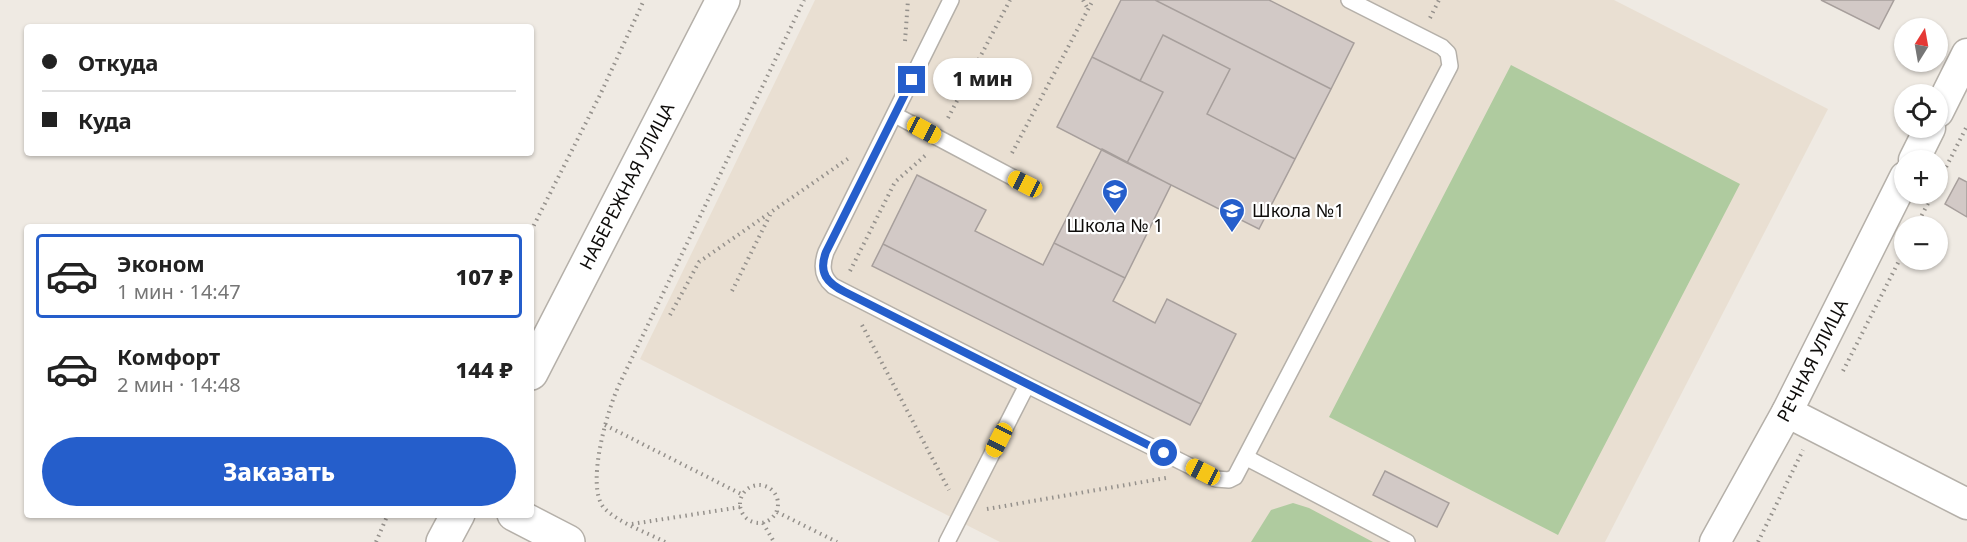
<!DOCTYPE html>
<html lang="ru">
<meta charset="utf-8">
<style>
body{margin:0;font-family:"Noto Sans",sans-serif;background:#f6f6f6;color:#222;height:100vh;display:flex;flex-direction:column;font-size:22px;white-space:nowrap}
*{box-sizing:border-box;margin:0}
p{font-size:20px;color:#767676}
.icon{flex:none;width:33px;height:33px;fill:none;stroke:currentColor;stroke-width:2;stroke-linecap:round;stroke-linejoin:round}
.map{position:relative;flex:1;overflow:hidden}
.sheet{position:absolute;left:24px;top:224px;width:510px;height:294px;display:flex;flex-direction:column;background:#fff;border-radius:6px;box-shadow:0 2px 4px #0004}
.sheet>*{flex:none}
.guide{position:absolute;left:24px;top:24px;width:510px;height:132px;border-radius:6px;box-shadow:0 2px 4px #0004;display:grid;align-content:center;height:132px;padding:0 18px;background:#fff}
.needle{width:39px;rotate:11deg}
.fabs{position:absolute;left:1894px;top:18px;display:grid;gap:12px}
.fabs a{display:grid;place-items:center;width:54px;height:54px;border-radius:50%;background:#fff;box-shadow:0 2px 4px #0004;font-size:30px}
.end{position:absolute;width:27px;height:27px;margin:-14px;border:8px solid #255ecb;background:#fff;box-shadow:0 0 0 3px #fff}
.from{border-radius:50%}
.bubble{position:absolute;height:42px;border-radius:21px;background:#fff;box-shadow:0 2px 4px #0004;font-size:20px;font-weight:800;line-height:42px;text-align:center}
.car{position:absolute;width:18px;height:36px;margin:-18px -9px;border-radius:8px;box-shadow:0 0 4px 2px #0007;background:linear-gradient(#f5c518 24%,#345 0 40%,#f5c518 0 76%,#345 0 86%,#f5c518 0)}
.guide b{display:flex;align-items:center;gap:21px;height:57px;font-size:22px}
.guide b+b{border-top:2px solid #e0e0e0}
.guide i{width:15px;height:15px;background:#222}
ul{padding:10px 0 0;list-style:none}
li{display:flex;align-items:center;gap:18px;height:84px;margin:0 12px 9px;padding:0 6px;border:3px solid transparent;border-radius:6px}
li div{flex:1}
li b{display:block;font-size:22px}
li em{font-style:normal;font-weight:800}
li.current{border-color:#255ecb}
li>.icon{width:54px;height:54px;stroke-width:1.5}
.action{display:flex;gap:12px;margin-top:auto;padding:12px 18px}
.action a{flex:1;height:69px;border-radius:36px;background:#255ecb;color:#fff;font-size:24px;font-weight:800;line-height:69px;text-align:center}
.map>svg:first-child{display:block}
</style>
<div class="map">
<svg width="1967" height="542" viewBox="0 0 1967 542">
<rect width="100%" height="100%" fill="#efeae3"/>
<path fill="#e9dfd2" d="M815,0h799l214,109 -223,433h-605l-360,-183z"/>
<path fill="#afcb9f" d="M1511,65l229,119 -182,351 -229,-118z
M1293,503l16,5 64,34h-122l20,-32z"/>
<path fill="#d2c9c6" stroke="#a79f9c" stroke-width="1.5" d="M1121,0h34l176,89 -36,70 -88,-45 23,-45 -67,-34 -23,46 -48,-24z
M1155,0h114l85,43 -23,46z
M1821,0h73l-15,29z
M1163,35l67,34 -23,45 88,45 -36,70 -132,-66 36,-71 -23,-11z
M1092,57l71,35 -36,71 -70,-36z
M1102,149l69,36 -46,93 -71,-35z
M917,175l69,35 -11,21 68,34 11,-22 71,35 -12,23 42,22 12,-24 69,35 -35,70 -318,-160z
M1959,178l8,4v35l-22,-13z
M883,244l318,160 -11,21 -318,-159z
M1385,471l64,32 -12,24 -64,-32z"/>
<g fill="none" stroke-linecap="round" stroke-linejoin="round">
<defs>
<path id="service" d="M895,115l130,69
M1027,385l189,94 13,1 6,-3 215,-411 -2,-13 -6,-6 -93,-47
M1247,458l160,84
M947,542l80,-157 -194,-99c-11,-9 -12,-20 -7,-34l125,-252"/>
<g id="minor">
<path d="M1938,112l29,-58"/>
<path d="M1914,160l16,-32"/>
<path d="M1787,412l180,92"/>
<path id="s1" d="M1715,542l72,-130 118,-235"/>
</g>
<g id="tertiary">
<path id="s2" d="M531,373l192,-373"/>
</g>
<path id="secondary" d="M514,514l54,28
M443,542l15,-28"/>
</defs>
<use href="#service" stroke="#b5b0a9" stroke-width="18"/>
<use href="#minor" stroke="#b5b0a9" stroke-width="33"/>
<use href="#tertiary" stroke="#b5b0a9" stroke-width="36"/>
<use href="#secondary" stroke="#b5b0a9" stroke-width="36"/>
<path stroke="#95918c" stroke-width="4" stroke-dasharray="1.5 4.5" stroke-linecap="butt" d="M1083,0l5,9
M1430,18l9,-18
M905,41l3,-41
M948,118l62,-118
M1012,153l81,-153
M1938,183l29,-57
M1916,226l17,-32
M531,231l69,-136 44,-95
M850,271l45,-89 32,-28
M732,291l40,-80
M670,315l29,-53 150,-104
M862,325l87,165
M1843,371l62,-122
M605,425l138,70
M740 504a19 19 0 1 1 38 0a19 19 0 1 1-38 0Z
M987,509l179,-31
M777,512l60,30
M763,523l11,19
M632,524l109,-17
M376,542l12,-28
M665,542c-19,-10 -44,-18 -60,-33 -21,-21 3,-101 14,-124l185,-385
M1758,542l45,-92"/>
<use href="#service" stroke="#fff" stroke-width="15"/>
<use href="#minor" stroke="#fff" stroke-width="30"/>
<use href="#tertiary" stroke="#fff" stroke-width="33"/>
<use href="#secondary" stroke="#fff" stroke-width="33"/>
</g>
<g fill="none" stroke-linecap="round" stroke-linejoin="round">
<path stroke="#255ecb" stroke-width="8" d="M912,80l-86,172c-8,21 1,31 19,40l319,161"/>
</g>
<defs>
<symbol id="school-pin" viewBox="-11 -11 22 30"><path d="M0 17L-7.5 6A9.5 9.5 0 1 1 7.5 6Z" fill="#255ecb" stroke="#fff"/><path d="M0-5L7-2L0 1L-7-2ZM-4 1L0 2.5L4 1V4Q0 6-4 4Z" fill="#fff"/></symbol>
</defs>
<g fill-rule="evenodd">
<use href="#school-pin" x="1100" y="177" width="30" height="40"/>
<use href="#school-pin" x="1217" y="196" width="30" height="40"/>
</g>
<g text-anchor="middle" stroke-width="4.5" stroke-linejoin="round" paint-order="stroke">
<g font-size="18" fill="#0e0c0a" stroke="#fff">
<text dy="6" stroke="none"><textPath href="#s2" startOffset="210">НАБЕРЕЖНАЯ УЛИЦА</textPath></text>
<text dy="6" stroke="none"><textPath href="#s1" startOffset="206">РЕЧНАЯ УЛИЦА</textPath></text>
</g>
<g font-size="18" fill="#0e0c0a" stroke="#fff" text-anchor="start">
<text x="1252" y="217">Школа №1</text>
<text x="1115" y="232" text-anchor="middle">Школа № 1</text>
</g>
</g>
</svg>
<div class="fabs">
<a><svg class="needle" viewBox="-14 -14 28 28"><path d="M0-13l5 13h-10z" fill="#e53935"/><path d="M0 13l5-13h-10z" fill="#767676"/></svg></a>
<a><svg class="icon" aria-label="locate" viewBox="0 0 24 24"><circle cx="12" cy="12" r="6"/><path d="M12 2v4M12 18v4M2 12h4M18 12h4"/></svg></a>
<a>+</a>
<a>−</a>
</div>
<i class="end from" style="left:1164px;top:453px"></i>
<i class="end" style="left:912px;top:80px"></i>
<div class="bubble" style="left:933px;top:58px;width:99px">1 мин</div>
<i class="car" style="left:924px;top:130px;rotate:118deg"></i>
<i class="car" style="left:1025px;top:184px;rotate:297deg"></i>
<i class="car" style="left:999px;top:440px;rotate:207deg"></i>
<i class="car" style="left:1203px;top:472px;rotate:297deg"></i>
<div class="guide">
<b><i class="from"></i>Откуда</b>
<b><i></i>Куда</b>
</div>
<section class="sheet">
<ul>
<li class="current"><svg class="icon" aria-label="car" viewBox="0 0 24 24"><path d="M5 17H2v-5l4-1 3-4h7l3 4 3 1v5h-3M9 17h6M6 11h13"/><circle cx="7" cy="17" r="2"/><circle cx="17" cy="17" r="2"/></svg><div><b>Эконом</b><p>1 мин · 14:47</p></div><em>107 ₽</em></li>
<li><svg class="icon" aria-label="car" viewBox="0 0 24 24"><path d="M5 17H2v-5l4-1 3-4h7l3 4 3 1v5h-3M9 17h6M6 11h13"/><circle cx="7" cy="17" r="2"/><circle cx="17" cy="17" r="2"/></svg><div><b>Комфорт</b><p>2 мин · 14:48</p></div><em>144 ₽</em></li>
</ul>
<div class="action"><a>Заказать</a></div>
</section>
</div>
